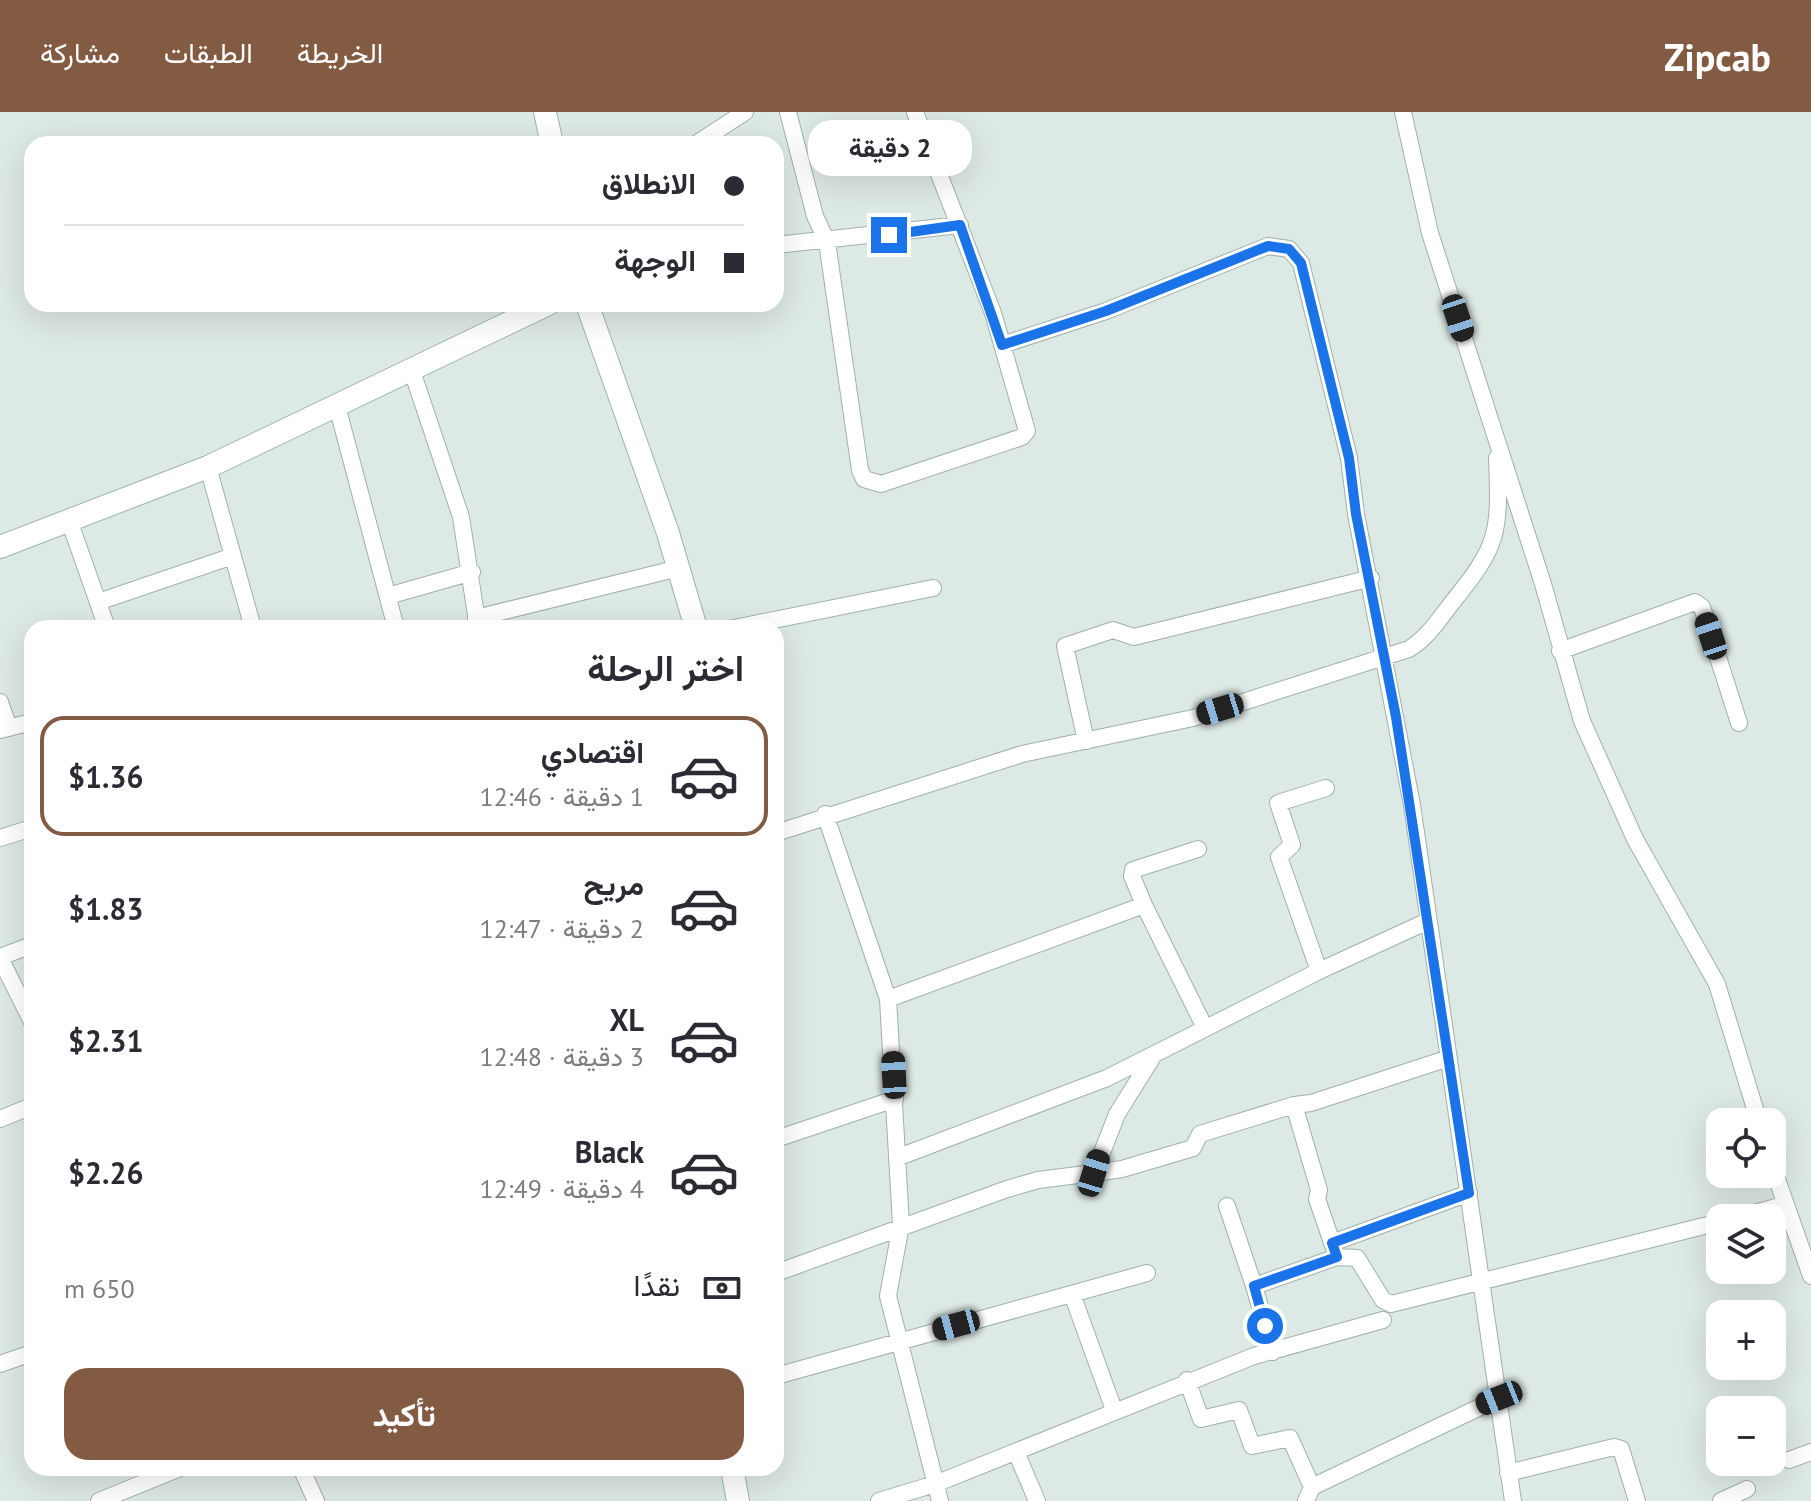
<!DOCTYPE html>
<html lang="ar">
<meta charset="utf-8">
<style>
body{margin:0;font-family:"PT Sans",Vazirmatn,sans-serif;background:#f7f7f7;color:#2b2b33;direction:rtl;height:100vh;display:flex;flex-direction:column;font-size:30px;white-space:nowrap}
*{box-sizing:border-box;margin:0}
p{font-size:26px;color:#7c7c81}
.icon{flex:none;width:44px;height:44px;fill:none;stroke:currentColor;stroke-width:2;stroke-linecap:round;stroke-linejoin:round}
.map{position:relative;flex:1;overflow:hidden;direction:ltr}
.side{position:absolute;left:24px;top:508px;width:760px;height:856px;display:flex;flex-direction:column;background:#fff;border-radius:24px;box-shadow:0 8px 32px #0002;direction:rtl}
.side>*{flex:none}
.banner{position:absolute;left:24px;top:24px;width:760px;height:176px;border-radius:24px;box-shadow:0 8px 32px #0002;direction:rtl;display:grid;align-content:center;height:176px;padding:0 40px;background:#fff}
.tools{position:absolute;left:1706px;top:996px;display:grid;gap:16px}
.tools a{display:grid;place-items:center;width:80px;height:80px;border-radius:16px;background:#fff;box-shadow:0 8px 32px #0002;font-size:40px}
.end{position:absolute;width:36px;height:36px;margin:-18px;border:10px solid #1a73e8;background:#fff;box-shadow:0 0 0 4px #fff}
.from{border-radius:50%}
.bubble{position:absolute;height:56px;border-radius:24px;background:#fff;box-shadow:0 8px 32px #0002;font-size:26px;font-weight:700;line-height:56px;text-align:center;direction:rtl}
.car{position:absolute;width:24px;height:48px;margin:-24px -12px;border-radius:10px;box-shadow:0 0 6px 2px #0007;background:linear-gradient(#222 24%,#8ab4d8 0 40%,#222 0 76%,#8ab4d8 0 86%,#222 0)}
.banner b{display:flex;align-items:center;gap:28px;height:76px;font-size:30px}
.banner b+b{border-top:2px solid #e1e1e2}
.banner i{width:20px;height:20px;background:#2b2b33}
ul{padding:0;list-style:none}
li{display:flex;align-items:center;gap:24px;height:120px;margin:0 16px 12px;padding:0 24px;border:4px solid transparent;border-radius:24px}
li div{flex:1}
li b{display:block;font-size:30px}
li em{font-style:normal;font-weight:700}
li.selected{border-color:#835a42}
li>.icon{width:72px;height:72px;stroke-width:1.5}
h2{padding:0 40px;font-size:36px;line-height:96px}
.pay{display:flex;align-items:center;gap:20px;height:88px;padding:0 40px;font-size:30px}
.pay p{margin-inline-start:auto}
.primary-button{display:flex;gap:16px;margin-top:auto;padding:16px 40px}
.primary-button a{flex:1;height:92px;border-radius:24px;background:#835a42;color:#fff;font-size:32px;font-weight:700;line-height:92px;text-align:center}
header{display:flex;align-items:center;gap:48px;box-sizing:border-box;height:112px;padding:0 40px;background:#835a42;color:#fff}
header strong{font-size:38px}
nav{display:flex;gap:44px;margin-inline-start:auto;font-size:28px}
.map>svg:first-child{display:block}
</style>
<header>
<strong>Zipcab</strong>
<nav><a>الخريطة</a><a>الطبقات</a><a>مشاركة</a></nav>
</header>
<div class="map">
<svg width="1811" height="1389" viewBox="0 0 1811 1389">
<rect width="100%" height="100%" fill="#dde9e5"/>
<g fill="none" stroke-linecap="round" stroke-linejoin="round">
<defs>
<path id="street" d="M788,0l27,104 12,26 33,228 4,9 17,5 141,-47 5,-6 -34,-118 -78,-201
M1403,0l27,121 113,351 39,137 53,118 82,145 42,138
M696,32l49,-32
M776,133l184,-20
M1002,233l104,-34 162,-65 21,3 12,14 48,195 7,56 56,291 101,696
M411,256l50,149 17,111
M337,294l59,222
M208,355l45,161
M69,408l38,108
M388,484l84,-24
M98,490l135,-46
M476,506l203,-50
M734,516l199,-40
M1560,539l135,-49 7,5 37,116
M0,590l9,26
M0,618l32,-8
M1086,629l-21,-95 48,-16 21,7 237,-59
M825,702l63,185 13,226 -13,71 52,205
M776,721l246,-79 171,-36 216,-69c18,-11 29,-28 42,-45 48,-59 49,-70 46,-146
M0,726l32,-10
M1144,793l61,123
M0,845l32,-12
M0,846l32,64
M1319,859l-40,-114 13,-12 -14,-42 48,-15
M888,887l256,-94 -12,-29 1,-6 65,-21
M1152,946l-35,56 -23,59 28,-4 71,-21 7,-14 94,-29
M0,1007l32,-13
M776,1027l119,-40
M899,1045l208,-79 212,-107 109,-50
M1772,1053l39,111
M1227,1094l27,80
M1735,1106l49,-13
M1332,1131l137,-50
M1337,1145l-20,-58 2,-9 -25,-85 17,-2 135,-44
M776,1161l231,-84 31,-9 56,-7
M1072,1182l42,116
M1273,1240l-19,-66 83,-29 20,1 26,42 8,4 329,-82
M0,1252l32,-11
M776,1264l371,-103
M1187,1268l14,39 38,-9 13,36 38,-8 22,49
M1016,1340l21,49
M1789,1348l22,-8
M301,1356l15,33
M1508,1361l106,-26 7,2 16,52
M99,1389l81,-33
M879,1389l56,-17 319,-128 129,-36
M1306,1389l6,-14 187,-89
M1721,1389l26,-12"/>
<path id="secondary" d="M545,0l7,32
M587,192l81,229 28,95
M0,435l208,-80 340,-163
M732,1356l6,33"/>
</defs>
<use href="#street" stroke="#a0b0ad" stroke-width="18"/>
<use href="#secondary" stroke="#9db4af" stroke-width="24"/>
<use href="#street" stroke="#fff" stroke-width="16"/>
<use href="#secondary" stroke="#fff" stroke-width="22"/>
</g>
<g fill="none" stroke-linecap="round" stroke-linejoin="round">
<path stroke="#1a73e8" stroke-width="10" d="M889,123l71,-10 42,120 104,-34 162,-65 21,3 12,14 48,195 7,56 40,203 73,476 -137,50 5,14 -83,29 11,40"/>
</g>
</svg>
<div class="tools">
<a><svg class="icon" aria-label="locate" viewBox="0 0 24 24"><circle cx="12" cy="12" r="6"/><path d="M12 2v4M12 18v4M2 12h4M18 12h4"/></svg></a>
<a><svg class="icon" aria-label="layers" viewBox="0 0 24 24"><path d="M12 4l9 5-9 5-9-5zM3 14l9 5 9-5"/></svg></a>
<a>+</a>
<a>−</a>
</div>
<i class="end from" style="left:1265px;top:1214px"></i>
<i class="end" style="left:889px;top:123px"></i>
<div class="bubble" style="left:808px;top:8px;width:164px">2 دقيقة</div>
<i class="car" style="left:1458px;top:206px;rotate:162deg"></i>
<i class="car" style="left:1711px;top:524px;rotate:342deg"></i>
<i class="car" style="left:1220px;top:597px;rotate:253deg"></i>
<i class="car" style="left:894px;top:963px;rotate:357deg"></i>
<i class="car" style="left:1094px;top:1061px;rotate:17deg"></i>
<i class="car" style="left:956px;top:1213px;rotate:255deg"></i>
<i class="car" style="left:1499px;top:1286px;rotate:248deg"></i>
<div class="banner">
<b><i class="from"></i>الانطلاق</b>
<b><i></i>الوجهة</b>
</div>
<section class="side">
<h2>اختر الرحلة</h2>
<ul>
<li class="selected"><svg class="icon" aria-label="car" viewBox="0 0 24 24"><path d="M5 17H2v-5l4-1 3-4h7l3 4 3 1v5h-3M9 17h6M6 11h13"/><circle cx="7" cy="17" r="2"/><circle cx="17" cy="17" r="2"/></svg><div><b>اقتصادي</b><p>1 دقيقة · 12:46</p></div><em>$1.36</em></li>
<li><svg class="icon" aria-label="car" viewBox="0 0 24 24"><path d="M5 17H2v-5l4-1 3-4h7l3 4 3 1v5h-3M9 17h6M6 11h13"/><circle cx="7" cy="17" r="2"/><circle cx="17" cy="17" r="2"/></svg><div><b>مريح</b><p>2 دقيقة · 12:47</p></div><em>$1.83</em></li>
<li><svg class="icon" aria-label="car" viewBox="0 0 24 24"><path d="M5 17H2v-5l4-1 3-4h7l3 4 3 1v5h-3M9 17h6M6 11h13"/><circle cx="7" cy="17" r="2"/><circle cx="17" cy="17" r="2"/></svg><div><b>XL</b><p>3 دقيقة · 12:48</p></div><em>$2.31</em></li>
<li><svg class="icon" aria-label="car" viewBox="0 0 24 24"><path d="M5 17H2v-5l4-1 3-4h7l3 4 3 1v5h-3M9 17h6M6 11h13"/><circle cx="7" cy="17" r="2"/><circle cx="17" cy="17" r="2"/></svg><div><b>Black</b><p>4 دقيقة · 12:49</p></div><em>$2.26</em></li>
</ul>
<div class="pay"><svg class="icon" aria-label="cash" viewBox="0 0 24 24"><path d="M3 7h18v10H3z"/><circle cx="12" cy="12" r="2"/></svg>نقدًا<p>650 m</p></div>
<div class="primary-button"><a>تأكيد</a></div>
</section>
</div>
